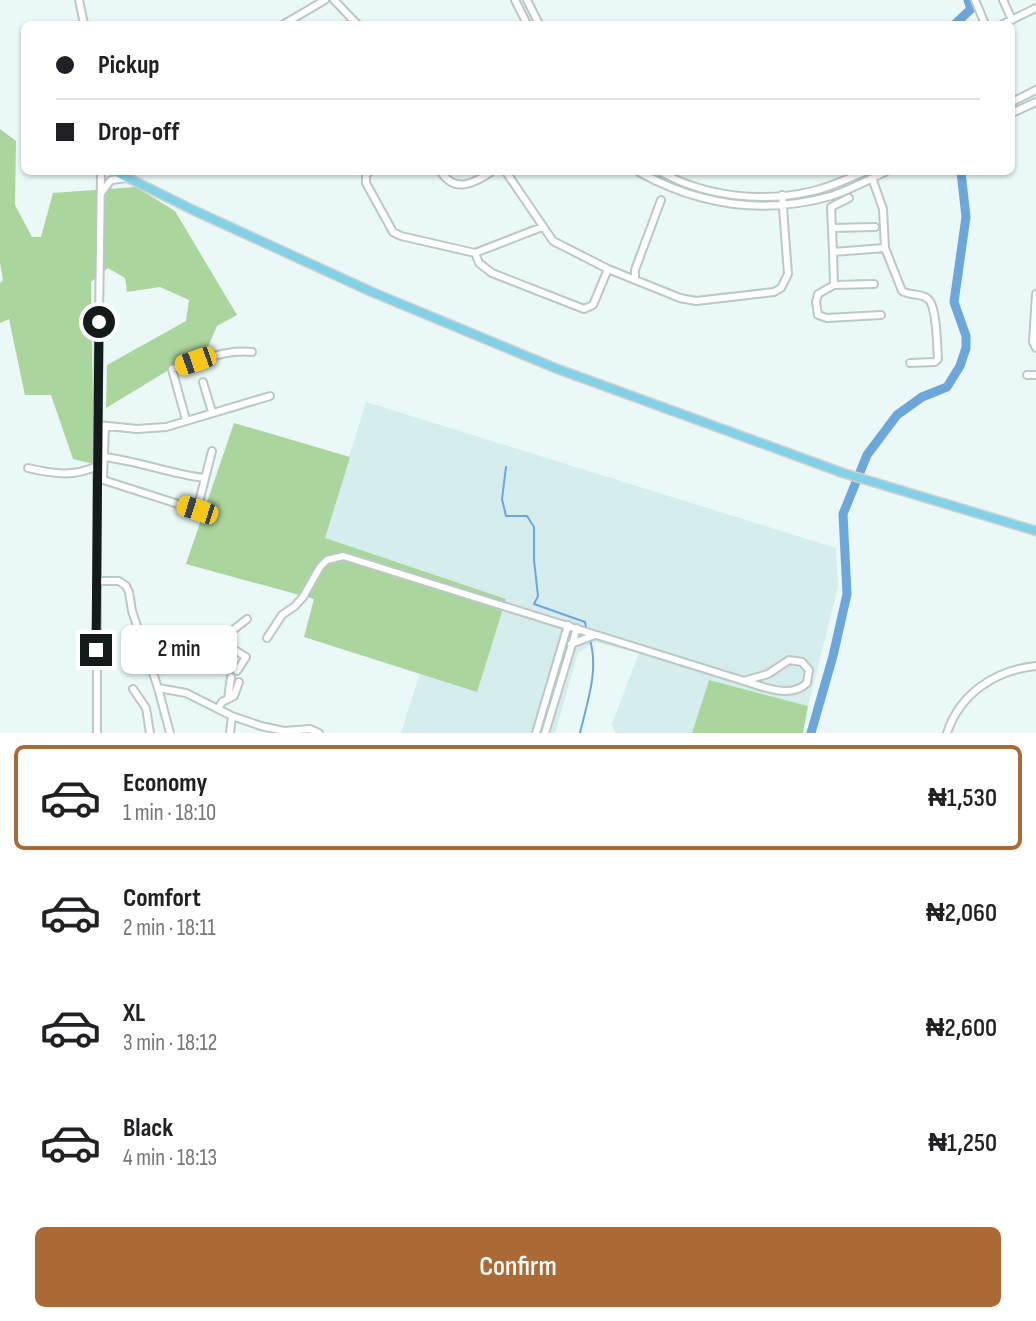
<!DOCTYPE html>
<meta charset="utf-8">
<style>
body{margin:0;font-family:"Sofia Sans Condensed",sans-serif;background:#f6f6f6;color:#202124;height:100vh;display:flex;flex-direction:column;font-size:26px;white-space:nowrap}
*{box-sizing:border-box;margin:0}
p{font-size:23px;color:#757577}
.icon{flex:none;width:38px;height:38px;fill:none;stroke:currentColor;stroke-width:2;stroke-linecap:round;stroke-linejoin:round}
.map{position:relative;height:733px;overflow:hidden}
.side{display:flex;flex-direction:column;background:#fff;flex:1}
.side>*{flex:none}
.banner{position:absolute;left:21px;top:21px;width:994px;height:154px;border-radius:10px;box-shadow:0 2px 5px #0004;display:grid;align-content:center;height:154px;padding:0 35px;background:#fff}
.end{position:absolute;width:32px;height:32px;margin:-16px;border:9px solid #151a1a;background:#fff;box-shadow:0 0 0 4px #fff}
.from{border-radius:50%}
.bubble{position:absolute;height:49px;border-radius:10px;background:#fff;box-shadow:0 2px 5px #0004;font-size:23px;font-weight:600;line-height:49px;text-align:center}
.car{position:absolute;width:21px;height:42px;margin:-21px -10px;border-radius:9px;box-shadow:0 0 5px 2px #0007;background:linear-gradient(#f5c518 24%,#345 0 40%,#f5c518 0 76%,#345 0 86%,#f5c518 0)}
.banner b{display:flex;align-items:center;gap:24px;height:66px;font-size:26px}
.banner b+b{border-top:2px solid #e0e0e0}
.banner i{width:18px;height:18px;background:#202124}
ul{padding:12px 0 0;list-style:none}
li{display:flex;align-items:center;gap:21px;height:105px;margin:0 14px 10px;padding:0 21px;border:4px solid transparent;border-radius:10px}
li div{flex:1}
li b{display:block;font-size:26px}
li em{font-style:normal;font-weight:600}
li.current{border-color:#ab6935}
li>.icon{width:63px;height:63px;stroke-width:1.5}
.cta{display:flex;gap:14px;margin-top:auto;padding:14px 35px}
.cta a{flex:1;height:80px;border-radius:10px;background:#ab6935;color:#fff;font-size:28px;font-weight:600;line-height:80px;text-align:center}
.map>svg:first-child{display:block}
</style>
<div class="map">
<svg width="1036" height="733" viewBox="0 0 1036 733">
<rect width="100%" height="100%" fill="#eaf8f7"/>
<path fill="#d5edec" d="M366,402l470,146 2,39 -30,119 -99,-26 -17,53h-76l-4,-9 27,-71 -45,-11 -16,11 -23,80h-154l19,-60 57,18 -153,-153z"/>
<path fill="#aad59c" d="M0,129l16,12 -1,64 17,32h9l12,-44 83,-6 39,24 62,104 -20,11 -13,30 -32,12 -66,40 1,-43 79,-44 3,-21 -29,-13 -33,5 -2,-14 -17,-10 -17,14 3,182 -21,-5 -22,-64h-26l-16,-76 -9,4v-40l3,-3 -3,-17z
M234,423l116,34 -25,81 181,61 -29,93 -173,-55 10,-38 -128,-35z
M709,680l99,26 -5,27h-111z"/>
<g fill="none" stroke-linecap="round" stroke-linejoin="round">
<path stroke="#6ca6db" stroke-width="2" d="M506,467l-4,32 4,17h21l7,11v33l4,36 -4,8 51,18 1,5
M580,733c7,-30 19,-63 10,-93"/>
<path stroke="#6ca6db" stroke-width="9" d="M955,24l16,-15 -3,-9
M811,733l22,-77 14,-62 -4,-80 24,-59 30,-40 25,-18 25,-10 13,-21 6,-18v-12l-12,-34 12,-85 -5,-45"/>
<defs>
<path id="minor" d="M79,0l5,24
M334,0l23,24
M515,0l12,24
M527,0l12,24
M975,0l10,24
M1003,0l9,20
M284,24l41,-24
M1003,24l33,-16
M1012,102l24,-12
M1012,113l24,-11
M369,172l-3,3v8l27,49 8,4 74,17 67,-26
M441,172c14,21 32,12 50,0
M506,172l47,69 55,28 72,29 16,3 78,-9 7,-4 7,-14 -6,-79
M639,172c60,33 125,43 192,24 19,-6 37,-16 54,-24
M661,172c45,25 102,31 152,19 18,-4 34,-12 51,-19
M872,178l11,31 2,39 -52,4 1,33 40,-1
M102,192l9,-12 16,-2
M832,228l43,-1
M885,248l17,43c8,5 20,2 26,8 9,7 9,48 10,60l-3,3 -25,1
M833,252l-2,-45 18,-9
M475,253l4,10 13,10 92,36 9,-4 15,-36
M635,278v-8l26,-70
M834,285l-16,9 -2,8 2,13 9,3 54,-3
M1036,294l-3,48 3,6
M1027,375h9
M203,382l9,30
M186,420l-14,-51c27,-7 51,-20 80,-17
M98,425l39,4 29,-2 104,-31
M104,457c35,4 66,17 100,21
M28,468c25,6 46,9 69,-2
M97,478l100,32 15,-59
M103,480l2,-54
M97,581h22l7,5 3,6 3,19 26,77 12,45
M267,638l15,-23 13,-9 8,-9 17,-30 7,-7 16,-4 401,125c20,6 47,18 63,2l2,-13 -7,-8 -13,-2 -21,14 -24,7
M219,641l28,-22
M571,644l24,-9
M144,645l54,-13 14,4 34,21 -9,14
M151,668l22,-7
M158,688l28,5 46,23 29,10 23,5 26,-2 9,4
M133,689l13,19 4,25
M228,699l3,-22
M218,709l4,-7 12,-6 5,-14
M97,733v-267l4,-294
M230,733l2,-17
M536,733l32,-108
M545,733l32,-105
M947,733c13,-40 49,-63 89,-67"/>
<path id="major" d="M116,172l77,38 179,82 183,76 288,105 193,58"/>
</defs>
<use href="#minor" stroke="#bac8c7" stroke-width="10"/>
<use href="#major" stroke="#d0d1d1" stroke-width="11"/>
<use href="#minor" stroke="#fff" stroke-width="6"/>
<use href="#major" stroke="#83d1e6" stroke-width="8"/>
</g>
<g fill="none" stroke-linecap="round" stroke-linejoin="round">
<path stroke="#151a1a" stroke-width="9" d="M96,650l3,-328"/>
</g>
</svg>
<i class="end from" style="left:99px;top:322px"></i>
<i class="end" style="left:96px;top:650px"></i>
<div class="bubble" style="left:121px;top:625px;width:116px">2 min</div>
<i class="car" style="left:195px;top:361px;rotate:251deg"></i>
<i class="car" style="left:197px;top:510px;rotate:288deg"></i>
<div class="banner">
<b><i class="from"></i>Pickup</b>
<b><i></i>Drop-off</b>
</div>
</div>
<section class="side">
<ul>
<li class="current"><svg class="icon" aria-label="car" viewBox="0 0 24 24"><path d="M5 17H2v-5l4-1 3-4h7l3 4 3 1v5h-3M9 17h6M6 11h13"/><circle cx="7" cy="17" r="2"/><circle cx="17" cy="17" r="2"/></svg><div><b>Economy</b><p>1 min · 18:10</p></div><em>₦1,530</em></li>
<li><svg class="icon" aria-label="car" viewBox="0 0 24 24"><path d="M5 17H2v-5l4-1 3-4h7l3 4 3 1v5h-3M9 17h6M6 11h13"/><circle cx="7" cy="17" r="2"/><circle cx="17" cy="17" r="2"/></svg><div><b>Comfort</b><p>2 min · 18:11</p></div><em>₦2,060</em></li>
<li><svg class="icon" aria-label="car" viewBox="0 0 24 24"><path d="M5 17H2v-5l4-1 3-4h7l3 4 3 1v5h-3M9 17h6M6 11h13"/><circle cx="7" cy="17" r="2"/><circle cx="17" cy="17" r="2"/></svg><div><b>XL</b><p>3 min · 18:12</p></div><em>₦2,600</em></li>
<li><svg class="icon" aria-label="car" viewBox="0 0 24 24"><path d="M5 17H2v-5l4-1 3-4h7l3 4 3 1v5h-3M9 17h6M6 11h13"/><circle cx="7" cy="17" r="2"/><circle cx="17" cy="17" r="2"/></svg><div><b>Black</b><p>4 min · 18:13</p></div><em>₦1,250</em></li>
</ul>
<div class="cta"><a>Confirm</a></div>
</section>
